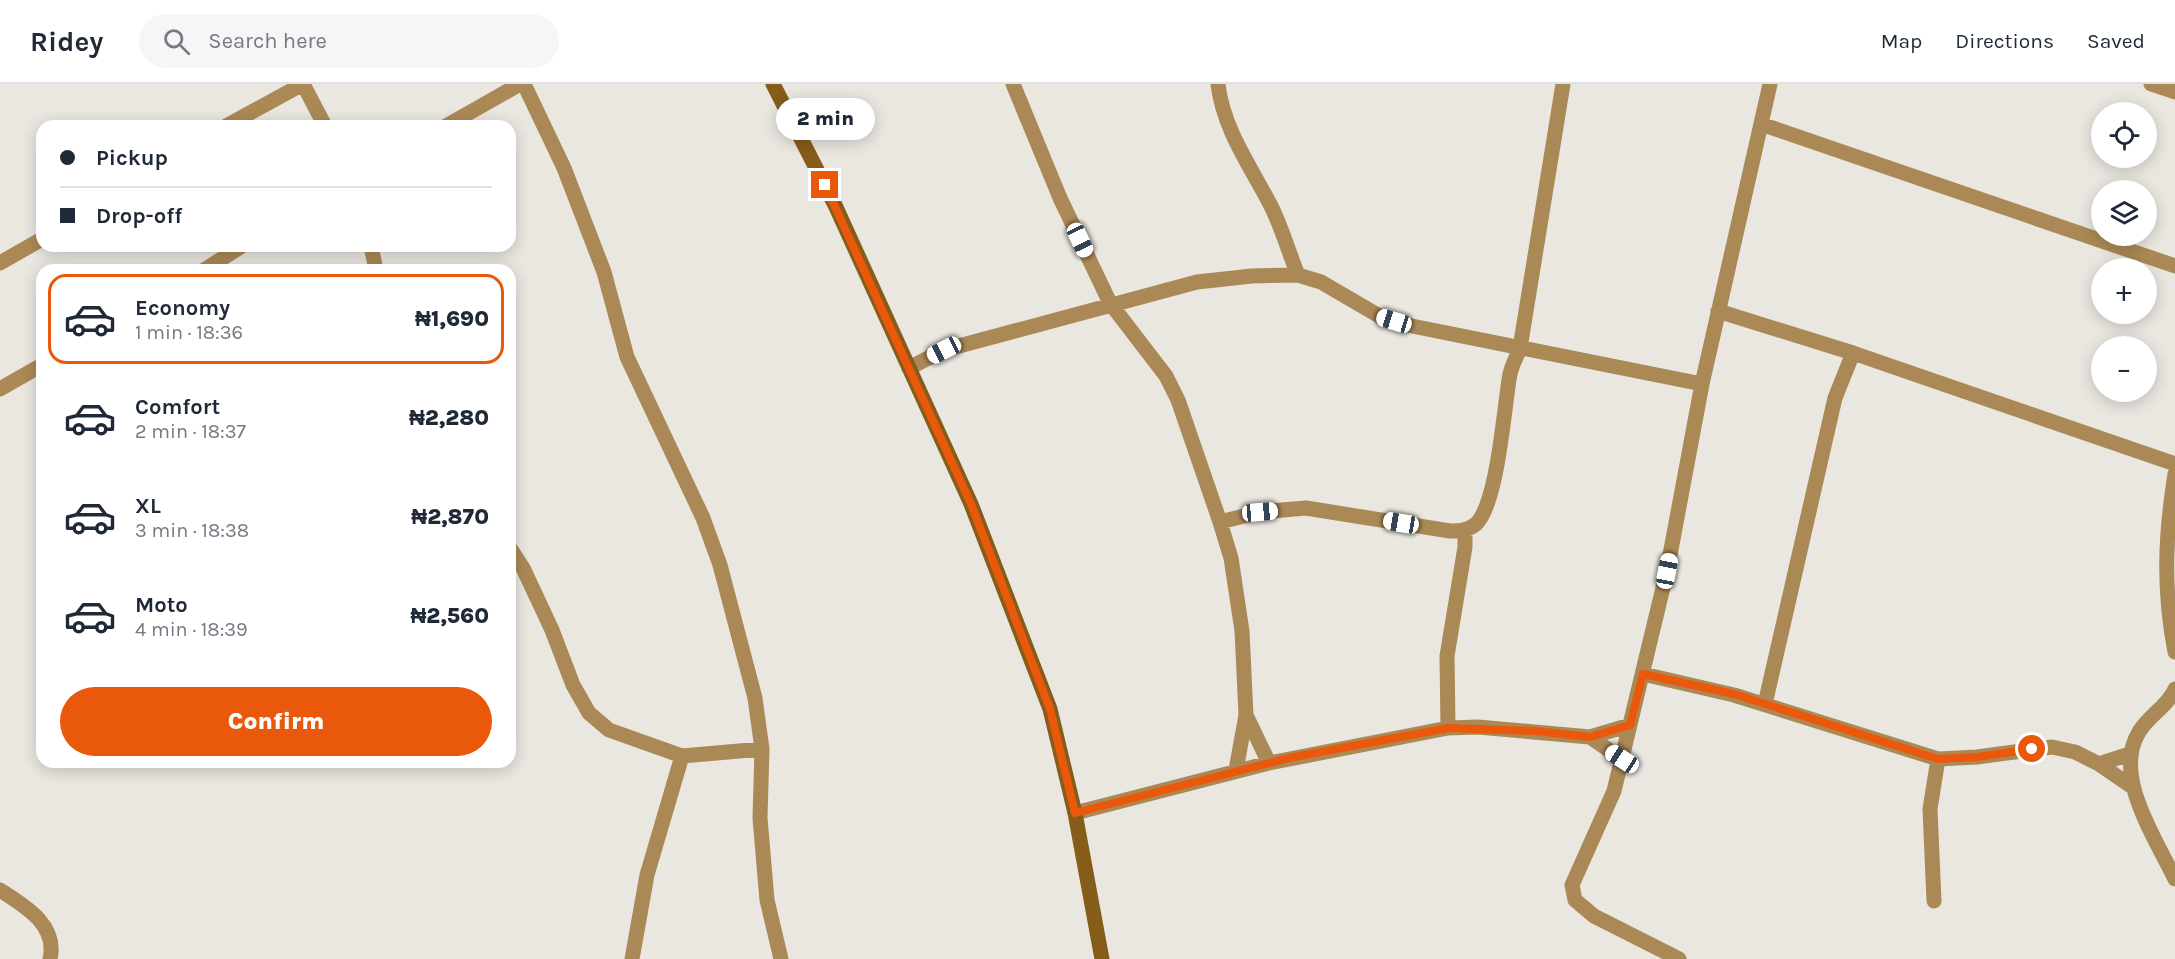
<!DOCTYPE html>
<meta charset="utf-8">
<style>
body{margin:0;font-family:Karla,sans-serif;background:#f6f6f7;color:#1f2937;height:100vh;display:flex;flex-direction:column;font-size:22px;white-space:nowrap}
*{box-sizing:border-box;margin:0}
p{font-size:20px;color:#747a83}
.icon{flex:none;width:33px;height:33px;fill:none;stroke:currentColor;stroke-width:2;stroke-linecap:round;stroke-linejoin:round}
.map{position:relative;flex:1;overflow:hidden}
.panel{position:absolute;left:36px;top:180px;width:480px;height:504px;display:flex;flex-direction:column;background:#fff;border-radius:18px;box-shadow:0 3px 15px #0003}
.panel>*{flex:none}
.hud{position:absolute;left:36px;top:36px;width:480px;height:132px;border-radius:18px;box-shadow:0 3px 15px #0003;display:grid;align-content:center;height:132px;padding:0 24px;background:#fff}
.controls{position:absolute;left:2091px;top:18px;display:grid;gap:12px}
.controls a{display:grid;place-items:center;width:66px;height:66px;border-radius:50%;background:#fff;box-shadow:0 3px 15px #0003;font-size:30px}
.end{position:absolute;width:27px;height:27px;margin:-14px;border:8px solid #ea580c;background:#fff;box-shadow:0 0 0 3px #fff}
.from{border-radius:50%}
.bubble{position:absolute;height:42px;border-radius:21px;background:#fff;box-shadow:0 3px 15px #0003;font-size:20px;font-weight:800;line-height:42px;text-align:center}
.car{position:absolute;width:18px;height:36px;margin:-18px -9px;border-radius:8px;box-shadow:0 0 4px 2px #0007;background:linear-gradient(#fff 24%,#345 0 40%,#fff 0 76%,#345 0 86%,#fff 0)}
.hud b{display:flex;align-items:center;gap:21px;height:57px;font-size:22px}
.hud b+b{border-top:2px solid #e0e1e3}
.hud i{width:15px;height:15px;background:#1f2937}
ul{padding:10px 0 0;list-style:none}
li{display:flex;align-items:center;gap:18px;height:90px;margin:0 12px 9px;padding:0 12px;border:3px solid transparent;border-radius:18px}
li div{flex:1}
li b{display:block;font-size:22px}
li em{font-style:normal;font-weight:800}
li.on{border-color:#ea580c}
li>.icon{width:54px;height:54px;stroke-width:1.5}
.action{display:flex;gap:12px;margin-top:auto;padding:12px 24px}
.action a{flex:1;height:69px;border-radius:36px;background:#ea580c;color:#fff;font-size:24px;font-weight:800;line-height:69px;text-align:center}
header{display:flex;align-items:center;gap:36px;box-sizing:border-box;height:84px;padding:0 30px;background:#fff;border-bottom:2px solid #e0e1e3}
header strong{font-size:28px}
nav{display:flex;gap:33px;margin-inline-start:auto;font-size:21px}
.search{width:420px;height:54px;background:#f6f6f7;display:flex;align-items:center;gap:15px;box-sizing:border-box;padding:0 21px;border-radius:33px;color:#747a83;font-size:22px}
.map>svg:first-child{display:block}
</style>
<header>
<strong>Ridey</strong>
<div class="search"><svg class="icon" aria-label="search" viewBox="0 0 24 24"><circle cx="10" cy="10" r="6"/><path d="M15 15l6 6"/></svg>Search here</div>
<nav><a>Map</a><a>Directions</a><a>Saved</a></nav>
</header>
<div class="map">
<svg width="2175" height="875" viewBox="0 0 2175 875">
<rect width="100%" height="100%" fill="#eae6e0"/>
<g fill="none" stroke-linecap="round" stroke-linejoin="round">
<path stroke="#ab8956" stroke-width="15" d="M303,0l22,42
M524,0l40,84 40,104 23,85 76,161 17,47 35,133 7,51 -2,69 7,82 14,59
M1013,0l47,114 50,105 56,73 12,24 42,122 11,36 11,73 4,84 -10,55
M1218,0c5,45 33,83 53,122 11,22 18,47 27,69
M2151,0l24,8
M1761,40l414,142
M226,42l77,-42
M446,42l74,-42
M371,162l5,24
M0,179l42,-24
M204,186l38,-24
M1718,227l135,42 322,111
M909,284l35,-18 253,-68 55,-6 46,-1 23,7 60,35 26,8 295,59
M0,305l42,-24
M2175,390c-10,62 -12,116 0,178
M1220,438l40,-10 46,-4 144,23c10,0 17,0 26,-7 22,-21 28,-118 34,-150 2,-9 7,-18 10,-26l43,-264
M510,464l13,20 29,62 21,55 16,28 20,17 73,26 80,-7
M1643,590l91,21 204,64 39,-2 75,-10 23,5 24,12 32,22
M2175,605c-7,17 -27,27 -36,43 -27,43 17,107 36,147
M1765,620l70,-306 18,-45
M1246,631l23,48
M1448,644l-1,-72 18,-109v-16
M1590,653l32,22
M2099,680l31,-10
M1075,729l194,-50 179,-35 30,-1 112,10 40,-12
M0,806c25,16 58,35 50,69
M1934,817l-4,-92 8,-50
M632,875l15,-84 35,-119
M1679,875l-85,-43 -19,-16 -3,-15 42,-94 53,-220 35,-187 68,-300"/>
<path stroke="#855d18" stroke-width="15" d="M773,0l62,121 136,299 79,205 25,104 27,146"/>
</g>
<g fill="none" stroke-linecap="round" stroke-linejoin="round">
<path stroke="#ea580c" stroke-width="8" d="M825,101l146,319 79,205 25,104 214,-55 159,-30 87,3 55,6 40,-12 13,-51 91,20 204,65 39,-2 55,-8"/>
</g>
</svg>
<div class="controls">
<a><svg class="icon" aria-label="locate" viewBox="0 0 24 24"><circle cx="12" cy="12" r="6"/><path d="M12 2v4M12 18v4M2 12h4M18 12h4"/></svg></a>
<a><svg class="icon" aria-label="layers" viewBox="0 0 24 24"><path d="M12 4l9 5-9 5-9-5zM3 14l9 5 9-5"/></svg></a>
<a>+</a>
<a>−</a>
</div>
<i class="end from" style="left:2032px;top:665px"></i>
<i class="end" style="left:825px;top:101px"></i>
<div class="bubble" style="left:776px;top:14px;width:99px">2 min</div>
<i class="car" style="left:1080px;top:156px;rotate:155deg"></i>
<i class="car" style="left:1394px;top:237px;rotate:287deg"></i>
<i class="car" style="left:944px;top:266px;rotate:243deg"></i>
<i class="car" style="left:1260px;top:428px;rotate:85deg"></i>
<i class="car" style="left:1401px;top:439px;rotate:280deg"></i>
<i class="car" style="left:1667px;top:487px;rotate:11deg"></i>
<i class="car" style="left:1622px;top:675px;rotate:303deg"></i>
<div class="hud">
<b><i class="from"></i>Pickup</b>
<b><i></i>Drop-off</b>
</div>
<section class="panel">
<ul>
<li class="on"><svg class="icon" aria-label="car" viewBox="0 0 24 24"><path d="M5 17H2v-5l4-1 3-4h7l3 4 3 1v5h-3M9 17h6M6 11h13"/><circle cx="7" cy="17" r="2"/><circle cx="17" cy="17" r="2"/></svg><div><b>Economy</b><p>1 min · 18:36</p></div><em>₦1,690</em></li>
<li><svg class="icon" aria-label="car" viewBox="0 0 24 24"><path d="M5 17H2v-5l4-1 3-4h7l3 4 3 1v5h-3M9 17h6M6 11h13"/><circle cx="7" cy="17" r="2"/><circle cx="17" cy="17" r="2"/></svg><div><b>Comfort</b><p>2 min · 18:37</p></div><em>₦2,280</em></li>
<li><svg class="icon" aria-label="car" viewBox="0 0 24 24"><path d="M5 17H2v-5l4-1 3-4h7l3 4 3 1v5h-3M9 17h6M6 11h13"/><circle cx="7" cy="17" r="2"/><circle cx="17" cy="17" r="2"/></svg><div><b>XL</b><p>3 min · 18:38</p></div><em>₦2,870</em></li>
<li><svg class="icon" aria-label="car" viewBox="0 0 24 24"><path d="M5 17H2v-5l4-1 3-4h7l3 4 3 1v5h-3M9 17h6M6 11h13"/><circle cx="7" cy="17" r="2"/><circle cx="17" cy="17" r="2"/></svg><div><b>Moto</b><p>4 min · 18:39</p></div><em>₦2,560</em></li>
</ul>
<div class="action"><a>Confirm</a></div>
</section>
</div>
